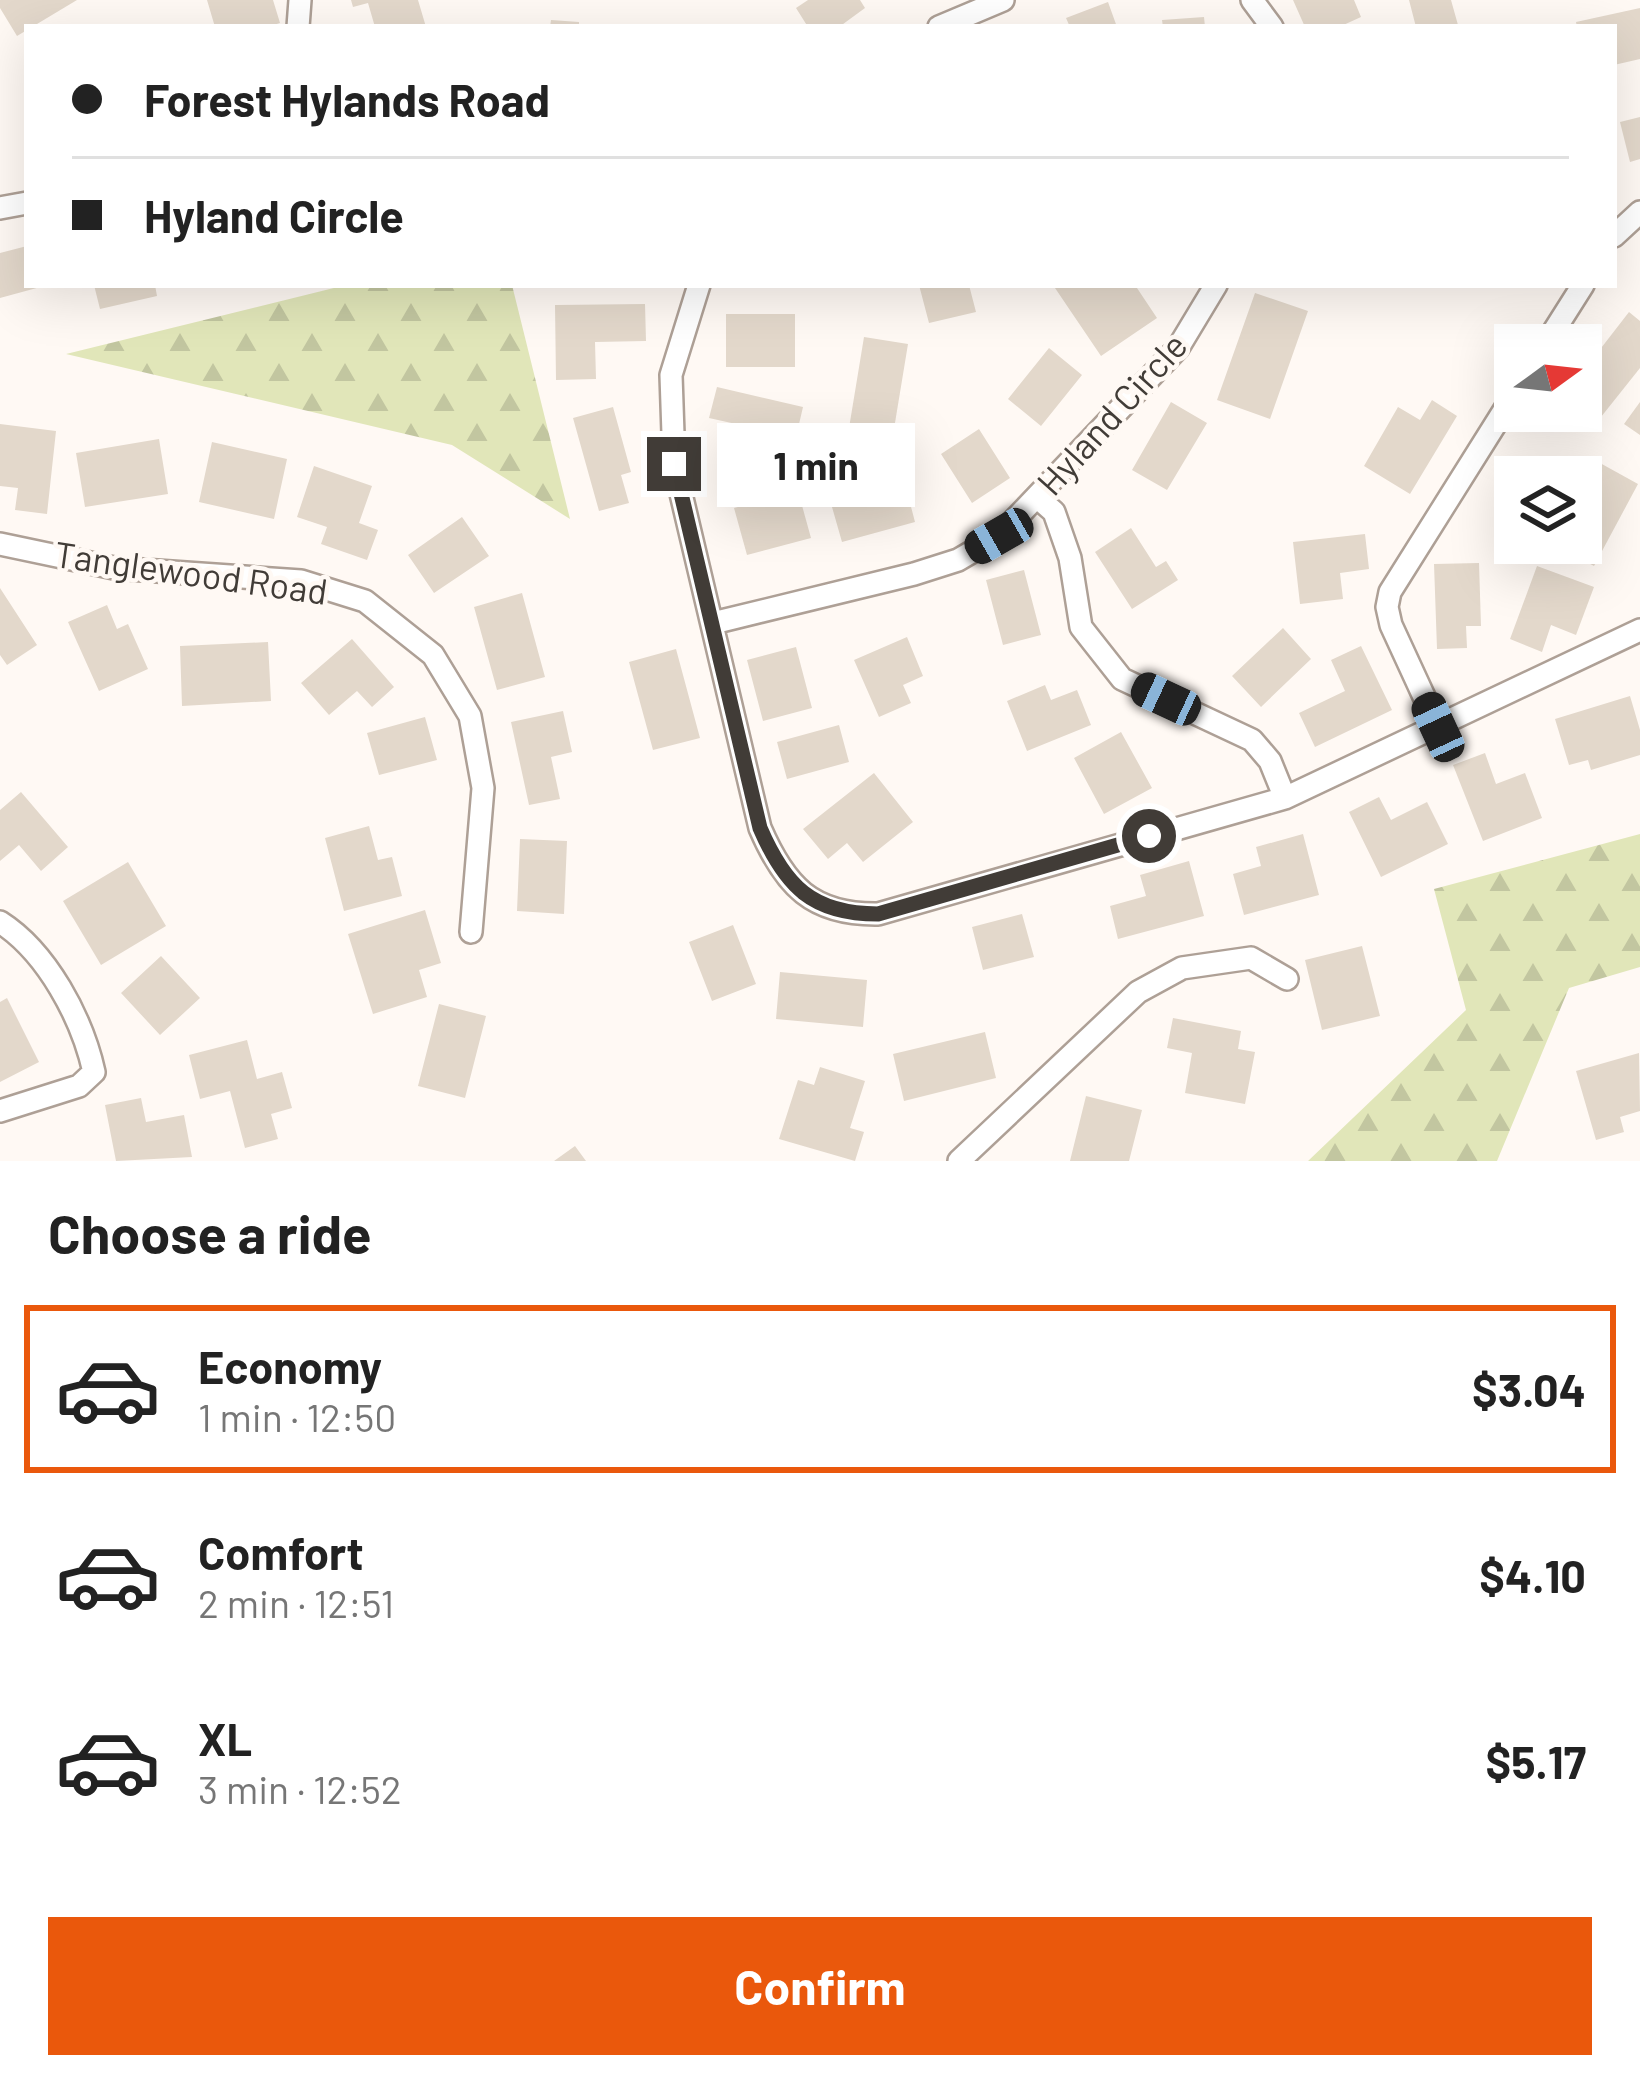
<!DOCTYPE html>
<meta charset="utf-8">
<style>
body{margin:0;font-family:Barlow,sans-serif;background:#f6f6f6;color:#222;height:100vh;display:flex;flex-direction:column;font-size:45px;white-space:nowrap}
*{box-sizing:border-box;margin:0}
p{font-size:39px;color:#767676}
.icon{flex:none;width:66px;height:66px;fill:none;stroke:currentColor;stroke-width:2;stroke-linecap:round;stroke-linejoin:round}
.map{position:relative;height:1161px;overflow:hidden}
.details{display:flex;flex-direction:column;background:#fff;flex:1}
.details>*{flex:none}
.guide{position:absolute;left:24px;top:24px;width:1593px;height:264px;border-radius:0px;box-shadow:0 12px 48px #0002;display:grid;align-content:center;height:264px;padding:0 48px;background:#fff}
.needle{width:78px;rotate:75deg}
.controls{position:absolute;left:1494px;top:324px;display:grid;gap:24px}
.controls a{display:grid;place-items:center;width:108px;height:108px;border-radius:0px;background:#fff;box-shadow:0 12px 48px #0002;font-size:60px}
.end{position:absolute;width:54px;height:54px;margin:-27px;border:15px solid #413c37;background:#fff;box-shadow:0 0 0 6px #fff}
.from{border-radius:50%}
.bubble{position:absolute;height:84px;border-radius:0px;background:#fff;box-shadow:0 12px 48px #0002;font-size:39px;font-weight:700;line-height:84px;text-align:center}
.car{position:absolute;width:36px;height:72px;margin:-36px -18px;border-radius:15px;box-shadow:0 0 9px 3px #0007;background:linear-gradient(#222 24%,#8ab4d8 0 40%,#222 0 76%,#8ab4d8 0 86%,#222 0)}
.guide b{display:flex;align-items:center;gap:42px;height:114px;font-size:45px}
.guide b+b{border-top:3px solid #e0e0e0}
.guide i{width:30px;height:30px;background:#222}
ul{padding:0;list-style:none}
li{display:flex;align-items:center;gap:36px;height:168px;margin:0 24px 18px;padding:0 24px;border:6px solid transparent;border-radius:0px}
li div{flex:1}
li b{display:block;font-size:45px}
li em{font-style:normal;font-weight:700}
li.on{border-color:#ea580c}
li>.icon{width:108px;height:108px;stroke-width:1.5}
h2{padding:0 48px;font-size:54px;line-height:144px}
.primary-button{display:flex;gap:24px;margin-top:auto;padding:24px 48px}
.primary-button a{flex:1;height:138px;border-radius:0px;background:#ea580c;color:#fff;font-size:48px;font-weight:700;line-height:138px;text-align:center}
.map>svg:first-child{display:block}
</style>
<div class="map">
<svg width="1640" height="1161" viewBox="0 0 1640 1161">
<defs>
<pattern id="forest-firs" width="22" height="20" patternUnits="userSpaceOnUse" patternTransform="scale(3)"><rect width="22" height="20" fill="#e1e6b9"/><path d="M5 1l3.5 6h-7zM16 11l3.5 6h-7z" fill="#c2c6a0"/></pattern>
</defs>
<rect width="100%" height="100%" fill="#fff9f4"/>
<path fill="url(#forest-firs)" d="M346,285h166l58,234 -118,-74 -386,-91z
M1640,834v133l-71,21 -72,173h-189l158,-151 -32,-121z"/>
<path fill="#e3d8cb" d="M0,0h77l-60,36 -17,-28z
M207,0h66l7,23 -13,4h-52z
M351,0h67l8,27h-51l-7,-24 -15,4z
M808,0h52l5,8 -26,19h-31l-12,-19z
M1293,0h61l7,17 -22,10h-34z
M1409,0h42l7,25 -42,2z
M1108,2l9,25h-47l-4,-9z
M1640,8v51l-26,6v-38h-37l-1,-5z
M1204,17l1,10h-42l-1,-7z
M551,20l28,2v5h-29z
M1640,117v42l-10,3 -10,-40z
M27,246v39l17,1 -44,12v-45z
M94,285h61l2,11 -57,13z
M919,285h50l7,27 -47,11z
M1061,285h74l22,33 -56,38 -46,-68z
M1255,293l53,18 -38,108 -53,-19z
M645,304l1,37 -51,1 1,37 -40,1 -1,-75z
M1629,312l11,9v47l-43,54 -16,-12v-36z
M726,314h69v53h-69z
M864,337l44,7 -15,91 -44,-7z
M1049,348l33,27 -41,51 -33,-27z
M717,387l86,20 -14,60 -51,-12 7,-29 -36,-8z
M1432,400l25,16 -47,78 -46,-28 34,-59 22,13z
M1171,402l36,21 -40,67 -35,-20z
M1640,402v33l-16,-11z
M613,407l18,65 -10,3 8,28 -30,8 -26,-93z
M0,424l56,7 -9,83 -32,-4 3,-22 -18,-2z
M979,429l31,49 -38,25 -31,-49z
M159,439l9,55 -83,13 -9,-54z
M212,442l75,17 -13,60 -75,-17z
M1600,463l38,21 -44,82 -43,-23h30v-44z
M314,466l58,20 -13,37 19,7 -11,30 -46,-16 6,-17 -30,-10z
M904,480l11,42 -73,20 -12,-42z
M798,491l13,47 -64,17 -13,-47z
M462,517l27,39 -55,37 -26,-38z
M1131,528l25,39 10,-6 12,19 -46,29 -37,-57z
M1365,534l4,35 -29,4 3,26 -43,5 -7,-62z
M1479,563l2,63h-15l1,22 -30,1 -3,-85z
M1537,566l57,21 -18,48 -25,-10 -9,27 -32,-13z
M1024,570l17,65 -38,10 -17,-65z
M0,588l37,57 -30,20 -7,-10z
M522,593l23,84 -48,13 -23,-83z
M107,605l10,24 11,-5 20,45 -49,22 -31,-69z
M1283,628l28,31 -50,48 -29,-31z
M907,637l16,39 -20,9 8,18 -32,14 -25,-57z
M352,639l42,48 -22,20 -15,-16 -28,24 -28,-32z
M268,642l3,59 -89,5 -2,-60z
M1361,646l31,64 -77,37 -16,-34 46,-22 -14,-31z
M796,647l16,61 -49,13 -16,-61z
M676,649l24,89 -47,12 -24,-88z
M1045,685l6,15 26,-10 14,35 -64,26 -20,-50z
M1630,696l10,34v25l-49,15 -3,-10 -19,5 -14,-46z
M563,711l9,41 -21,5 9,42 -31,6 -18,-83z
M425,717l12,43 -58,15 -12,-42z
M839,725l10,37 -62,17 -10,-37z
M1121,732l31,56 -48,26 -30,-56z
M1485,753l11,31 29,-11 17,45 -59,23 -30,-76z
M874,773l39,49 -50,40 -16,-19 -19,16 -25,-30z
M21,792l47,55 -27,24 -22,-26 -19,16v-51z
M1379,797l12,23 36,-18 21,42 -67,33 -32,-65z
M369,826l9,34 14,-3 10,39 -58,15 -19,-73z
M1303,834l16,61 -75,20 -11,-41 28,-8 -5,-19z
M520,839l47,2 -3,73 -47,-3z
M1189,861l15,55 -86,23 -8,-33 36,-10 -6,-21z
M128,862l38,64 -65,39 -38,-64z
M425,910l16,53 -22,7 8,27 -54,17 -25,-80z
M1022,914l12,43 -51,13 -11,-43z
M733,925l23,59 -44,17 -23,-59z
M1362,946l18,70 -58,14 -17,-70z
M161,956l39,42 -40,37 -39,-42z
M780,972l87,8 -4,47 -87,-8z
M7,998l32,64 -39,20v-80z
M439,1004l47,12 -21,82 -47,-12z
M1173,1018l68,13 -3,18 17,3 -10,52 -60,-11 7,-40 -25,-5z
M985,1032l11,46 -92,23 -11,-47z
M247,1040l10,39 25,-7 10,36 -21,6 7,25 -33,9 -15,-57 -30,8 -11,-44z
M1639,1053l1,58 -20,6 4,15 -28,8 -20,-69z
M820,1067l45,14 -15,47 14,4 -9,29 -76,-22 19,-59 16,5z
M1086,1096l56,14 -13,51h-59z
M141,1098l5,24 38,-7 8,42 -76,4 -11,-56z
M575,1146l11,15h-32z"/>
<g fill="none" stroke-linecap="round" stroke-linejoin="round">
<defs>
<path id="street" d="M1252,0l20,27
M298,27l2,-27
M939,27l64,-27
M0,208l27,-5
M1614,236l26,-24
M699,285l-28,90 3,89 86,364c25,58 52,87 118,86l407,-116 355,-168
M1545,345l38,-60
M1038,498l16,14 16,46 11,69 41,52 130,61 18,21 15,37
M0,544l114,24 187,13 64,20 68,54 37,61 13,72 -12,144
M713,623l201,-49 44,-14 41,-24 179,-188 38,-63
M1438,727l-47,-102 -4,-18 3,-15 125,-199
M0,922c47,30 82,96 94,150l-15,14 -79,25
M959,1161l179,-169 44,-24 69,-10 36,21"/>
</defs>
<use href="#street" stroke="#aea096" stroke-width="26"/>
<use href="#street" stroke="#fff" stroke-width="21"/>
</g>
<g fill="none" stroke-linecap="round" stroke-linejoin="round">
<path stroke="#413c37" stroke-width="15" d="M674,464l86,364c25,58 52,86 118,86l271,-78"/>
</g>
<g text-anchor="middle" stroke-width="9" stroke-linejoin="round" paint-order="stroke">
<g font-size="36" fill="#413c37" stroke="#fff9f4">
<text transform="translate(1112 414) rotate(-48)" y="13">Hyland Circle</text>
<text transform="translate(191 573) rotate(8)" y="13">Tanglewood Road</text>
</g>
</g>
</svg>
<div class="controls">
<a><svg class="needle" viewBox="-14 -14 28 28"><path d="M0-13l5 13h-10z" fill="#e53935"/><path d="M0 13l5-13h-10z" fill="#767676"/></svg></a>
<a><svg class="icon" aria-label="layers" viewBox="0 0 24 24"><path d="M12 4l9 5-9 5-9-5zM3 14l9 5 9-5"/></svg></a>
</div>
<i class="end from" style="left:1149px;top:836px"></i>
<i class="end" style="left:674px;top:464px"></i>
<div class="bubble" style="left:717px;top:423px;width:198px">1 min</div>
<i class="car" style="left:999px;top:536px;rotate:240deg"></i>
<i class="car" style="left:1166px;top:699px;rotate:295deg"></i>
<i class="car" style="left:1438px;top:727px;rotate:335deg"></i>
<div class="guide">
<b><i class="from"></i>Forest Hylands Road</b>
<b><i></i>Hyland Circle</b>
</div>
</div>
<section class="details">
<h2>Choose a ride</h2>
<ul>
<li class="on"><svg class="icon" aria-label="car" viewBox="0 0 24 24"><path d="M5 17H2v-5l4-1 3-4h7l3 4 3 1v5h-3M9 17h6M6 11h13"/><circle cx="7" cy="17" r="2"/><circle cx="17" cy="17" r="2"/></svg><div><b>Economy</b><p>1 min · 12:50</p></div><em>$3.04</em></li>
<li><svg class="icon" aria-label="car" viewBox="0 0 24 24"><path d="M5 17H2v-5l4-1 3-4h7l3 4 3 1v5h-3M9 17h6M6 11h13"/><circle cx="7" cy="17" r="2"/><circle cx="17" cy="17" r="2"/></svg><div><b>Comfort</b><p>2 min · 12:51</p></div><em>$4.10</em></li>
<li><svg class="icon" aria-label="car" viewBox="0 0 24 24"><path d="M5 17H2v-5l4-1 3-4h7l3 4 3 1v5h-3M9 17h6M6 11h13"/><circle cx="7" cy="17" r="2"/><circle cx="17" cy="17" r="2"/></svg><div><b>XL</b><p>3 min · 12:52</p></div><em>$5.17</em></li>
</ul>
<div class="primary-button"><a>Confirm</a></div>
</section>
